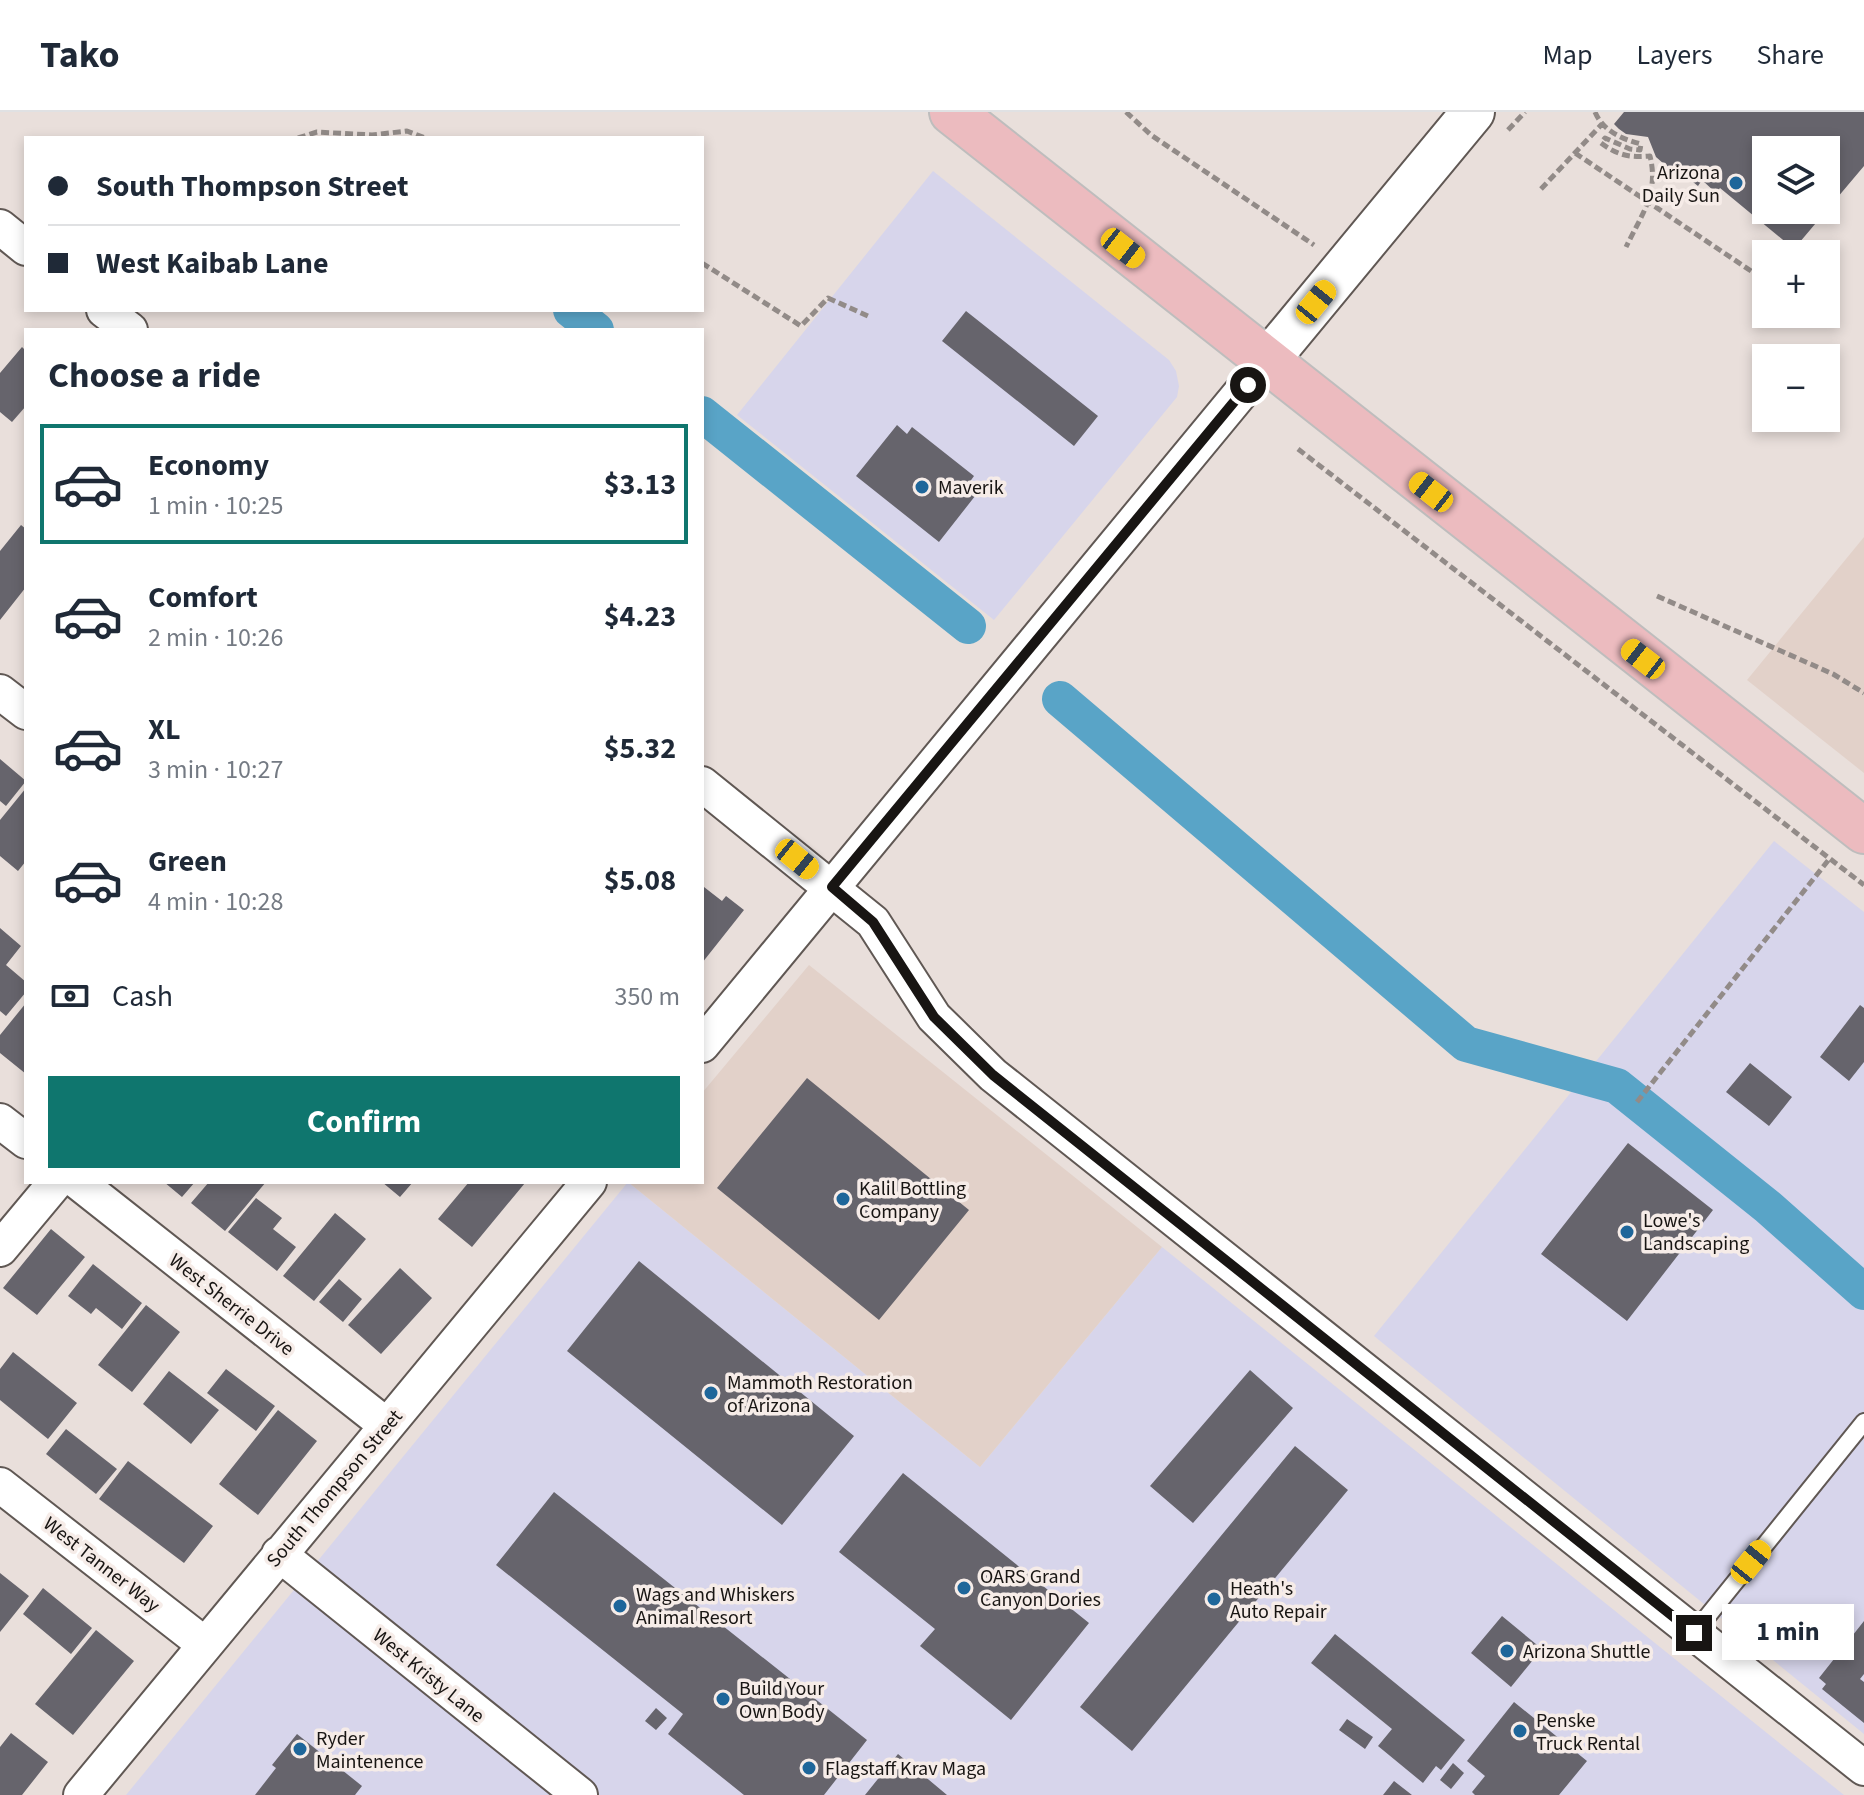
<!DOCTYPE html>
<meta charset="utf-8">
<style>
body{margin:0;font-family:"Source Sans 3",sans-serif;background:#f6f6f7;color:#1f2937;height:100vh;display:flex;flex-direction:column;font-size:30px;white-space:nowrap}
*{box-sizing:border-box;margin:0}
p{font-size:26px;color:#747a83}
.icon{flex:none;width:44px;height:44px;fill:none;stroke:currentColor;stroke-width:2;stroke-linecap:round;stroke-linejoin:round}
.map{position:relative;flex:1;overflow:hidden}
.panel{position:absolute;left:24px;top:216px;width:680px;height:856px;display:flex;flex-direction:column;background:#fff;border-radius:0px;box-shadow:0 4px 12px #0003}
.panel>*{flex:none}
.top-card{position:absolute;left:24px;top:24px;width:680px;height:176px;border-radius:0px;box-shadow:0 4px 12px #0003;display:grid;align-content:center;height:176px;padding:0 24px;background:#fff}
.tools{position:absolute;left:1752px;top:24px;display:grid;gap:16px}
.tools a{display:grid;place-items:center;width:88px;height:88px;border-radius:0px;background:#fff;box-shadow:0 4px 12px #0003;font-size:40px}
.end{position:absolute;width:36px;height:36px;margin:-18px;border:10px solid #181513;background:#fff;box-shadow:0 0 0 4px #fff}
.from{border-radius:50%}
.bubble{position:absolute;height:56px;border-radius:0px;background:#fff;box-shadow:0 4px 12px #0003;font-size:26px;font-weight:700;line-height:56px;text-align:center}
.car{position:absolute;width:24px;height:48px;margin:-24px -12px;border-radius:10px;box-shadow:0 0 6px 2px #0007;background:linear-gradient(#f5c518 24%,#345 0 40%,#f5c518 0 76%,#345 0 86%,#f5c518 0)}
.top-card b{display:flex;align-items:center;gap:28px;height:76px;font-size:30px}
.top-card b+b{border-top:2px solid #e0e1e3}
.top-card i{width:20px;height:20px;background:#1f2937}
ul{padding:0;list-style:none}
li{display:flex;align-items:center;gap:24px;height:120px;margin:0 16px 12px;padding:0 8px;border:4px solid transparent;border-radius:0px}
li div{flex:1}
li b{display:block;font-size:30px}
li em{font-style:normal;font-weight:700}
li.active{border-color:#0f766e}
li>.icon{width:72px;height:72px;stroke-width:1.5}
h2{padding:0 24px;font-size:36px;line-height:96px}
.pay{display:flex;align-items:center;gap:20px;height:88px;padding:0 24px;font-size:30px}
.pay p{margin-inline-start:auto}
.cta{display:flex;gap:16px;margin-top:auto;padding:16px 24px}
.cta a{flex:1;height:92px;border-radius:0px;background:#0f766e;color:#fff;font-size:32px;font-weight:700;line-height:92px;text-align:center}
header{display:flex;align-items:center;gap:48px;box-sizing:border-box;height:112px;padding:0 40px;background:#fff;border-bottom:2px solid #e0e1e3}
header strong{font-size:38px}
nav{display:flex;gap:44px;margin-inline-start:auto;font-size:28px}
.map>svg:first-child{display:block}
</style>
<header>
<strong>Tako</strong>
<nav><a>Map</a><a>Layers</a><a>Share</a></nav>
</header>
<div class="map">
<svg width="1864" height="1683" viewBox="0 0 1864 1683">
<rect width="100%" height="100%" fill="#e9dfdb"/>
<path fill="#d7d5eb" d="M933,59l236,189 7,11 3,15 -2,11 -183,223 -257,-205z
M1774,729l90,71v822l-490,-398z
M628,1070l352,285 182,-220 682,548h-1718z"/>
<path fill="#e2d1c9" d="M1864,425v236l-117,-93z
M809,853l353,282 -182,220 -352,-285h74v-89z"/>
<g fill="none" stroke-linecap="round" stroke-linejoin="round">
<path stroke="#59a4c7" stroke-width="36" d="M571,198l25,20
M702,302l266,212
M1060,587l406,345 151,42 151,121 96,85"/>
</g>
<path fill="#66646c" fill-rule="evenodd" d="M1624,0h240v54l-70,83 -74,-61 -4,5 -14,-13 -4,6 -15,-12 -3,4 -24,-21 -8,-20 -22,-3 -7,-5 -5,-5zM1766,38h60v60h-60z
M966,199l132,105 -24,30 -132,-105z
M22,235l4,4v55l-14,16 -12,-10v-39z
M897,313l10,9 5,-7 62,49 -5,7 10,8 -40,51 -83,-66z
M21,413l5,4v58l-26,33v-69z
M0,647l26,22 -20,25 -6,-5z
M26,676v73l-8,10 -18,-15v-36z
M704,775l18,14 4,-5 18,14 -42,53v-73z
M0,816l21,18 -15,19 20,17v10l-20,24 -6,-5z
M26,891v71l-26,-21v-18z
M1860,893l4,3v54l-15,19 -29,-24z
M1750,951l42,34 -23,29 -43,-34z
M807,966l162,132 -90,110 -162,-132z
M1628,1031l85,67 -86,111 -86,-67z
M164,1070h31l-13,15z
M209,1070h57l-41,49 -34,-28z
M382,1070h31l-13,15z
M469,1070l56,1 -53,64 -34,-28z
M256,1086l26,20 -9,11 23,18 -19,24 -49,-39z
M335,1101l31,26 -52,62 -31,-25z
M51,1117l34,28 -48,58 -34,-27z
M639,1149l215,175 -72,89 -215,-174z
M93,1152l49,39 -20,26 -26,-21 -5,6 -23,-18z
M400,1156l32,30 -51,56 -33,-29z
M339,1167l23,20 -19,23 -24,-20z
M146,1193l34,27 -48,60 -34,-27z
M13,1240l64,51 -29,36 -48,-39v-31z
M226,1257l49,37 -19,25 -49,-38z
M1250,1258l43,38 -100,115 -43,-37z
M169,1259l50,39 -28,34 -48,-40z
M278,1298l39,31 -59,74 -39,-31z
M66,1317l51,40 -21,25 -50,-40z
M1295,1334l53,44 -216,261 -52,-44z
M128,1349l85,65 -29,37 -85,-64z
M903,1361l186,150 -78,97 -91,-74 15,-17 -96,-77z
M554,1380l313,248 -43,55h-80l-76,-61 15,-20 -187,-149z
M0,1461l29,23 -29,36z
M43,1476l49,40 -21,26 -48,-40z
M1502,1504l40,33 -31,38 -40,-34z
M1864,1509v53l-4,5 4,3v41l-42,-34 4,-5 -7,-6z
M96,1518l38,31 -61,74 -38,-31z
M1335,1522l130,106 -24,30 -5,-4 -13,17 -45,-37 14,-17 -81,-66z
M1514,1590l73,59 -28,34h-84l-3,-3 13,-16 -18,-15z
M656,1596l11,10 -11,12 -11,-9z
M1347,1607l26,18 -8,12 -26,-19z
M11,1621l37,29 -26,33h-22v-48z
M297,1622l65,52 -7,9h-100l21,-27 -4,-3z
M898,1642l49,41h-82z
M1453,1651l11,10 -13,16 -11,-9z
M1394,1669l18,14h-29z"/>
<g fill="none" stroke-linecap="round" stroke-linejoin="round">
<defs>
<path id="service" d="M1694,1521l170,-211"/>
<path id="minor" d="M0,115l26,21
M104,198l26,20
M0,580l26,20
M702,672l171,138 61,95 59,58 871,693
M702,933l565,-684
M0,1009l26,20
M78,1070l308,243
M0,1137l56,-67
M0,1373l204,159
M279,1442l301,241
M81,1683l508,-613"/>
<path id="tertiary" d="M1267,249l206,-249"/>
<path id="primary" d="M952,0l912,719"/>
</defs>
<use href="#service" stroke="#605854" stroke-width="20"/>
<use href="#minor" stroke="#605854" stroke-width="38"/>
<use href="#tertiary" stroke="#605854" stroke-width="46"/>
<use href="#primary" stroke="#bebdbd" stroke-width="48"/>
<path stroke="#928b88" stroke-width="5" stroke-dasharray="8 4" stroke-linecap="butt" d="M1126,0l25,23 163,110
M1595,0c8,19 27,27 46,32l-1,6 -10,-1 -25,-11 -4,5c16,12 29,15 49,13 9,37 -8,58 -24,91
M1508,18l17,-18
M298,26l19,-6 55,3 35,-4 18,7
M1575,41l191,128
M1541,77l61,-65
M702,151l99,63 27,-28 42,19
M1298,337l566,436
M1657,484l176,78 31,19
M1637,990l193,-244"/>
<use href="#service" stroke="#fff" stroke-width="16"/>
<use href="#minor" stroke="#fff" stroke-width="34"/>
<use href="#tertiary" stroke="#fff" stroke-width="42"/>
<use href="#primary" stroke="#ecbbbf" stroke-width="44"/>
</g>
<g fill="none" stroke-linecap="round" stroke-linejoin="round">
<path stroke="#181513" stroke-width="10" d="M1248,273l-416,502 41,35 61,95 59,58 701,558"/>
</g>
<g fill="#1e669a" stroke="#f6ece8" stroke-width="3">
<circle cx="1736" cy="71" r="8"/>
<circle cx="922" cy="375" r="8"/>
<circle cx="843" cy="1087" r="8"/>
<circle cx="1627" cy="1120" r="8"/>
<circle cx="711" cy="1281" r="8"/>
<circle cx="964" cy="1476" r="8"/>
<circle cx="1214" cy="1487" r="8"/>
<circle cx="620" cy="1494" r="8"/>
<circle cx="1507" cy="1539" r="8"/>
<circle cx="723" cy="1587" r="8"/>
<circle cx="1520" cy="1619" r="8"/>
<circle cx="300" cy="1637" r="8"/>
<circle cx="809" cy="1656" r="8"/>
</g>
<g text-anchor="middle" stroke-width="7" stroke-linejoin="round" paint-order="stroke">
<g font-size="20" fill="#181513" stroke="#f6ece8" text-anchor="start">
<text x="1720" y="67" text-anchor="end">Arizona<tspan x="1720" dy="23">Daily Sun</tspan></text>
<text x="938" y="382">Maverik</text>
<text x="859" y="1083">Kalil Bottling<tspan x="859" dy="23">Company</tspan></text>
<text x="1643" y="1115">Lowe's<tspan x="1643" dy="23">Landscaping</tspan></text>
<text x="727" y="1277">Mammoth Restoration<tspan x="727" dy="23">of Arizona</tspan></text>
<text x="980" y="1471">OARS Grand<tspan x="980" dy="23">Canyon Dories</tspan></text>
<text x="1230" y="1483">Heath's<tspan x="1230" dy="23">Auto Repair</tspan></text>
<text x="636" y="1489">Wags and Whiskers<tspan x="636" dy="23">Animal Resort</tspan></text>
<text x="1523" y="1546">Arizona Shuttle</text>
<text x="739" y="1583">Build Your<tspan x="739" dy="23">Own Body</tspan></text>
<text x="1536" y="1615">Penske<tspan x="1536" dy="23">Truck Rental</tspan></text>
<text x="316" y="1633">Ryder<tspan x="316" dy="23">Maintenence</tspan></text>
<text x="825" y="1663">Flagstaff Krav Maga</text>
</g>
<g font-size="20" fill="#181513" stroke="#f6ece8">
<text transform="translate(232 1192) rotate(38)" y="7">West Sherrie Drive</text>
<text transform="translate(334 1376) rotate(-50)" y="7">South Thompson Street</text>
<text transform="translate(102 1452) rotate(38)" y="7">West Tanner Way</text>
<text transform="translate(429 1563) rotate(39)" y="7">West Kristy Lane</text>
</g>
</g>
</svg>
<div class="tools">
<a><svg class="icon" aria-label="layers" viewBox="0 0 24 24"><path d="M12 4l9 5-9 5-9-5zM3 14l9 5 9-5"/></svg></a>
<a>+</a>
<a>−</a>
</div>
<i class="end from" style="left:1248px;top:273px"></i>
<i class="end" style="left:1694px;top:1521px"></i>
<div class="bubble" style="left:1722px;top:1492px;width:132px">1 min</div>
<i class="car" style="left:1123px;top:136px;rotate:128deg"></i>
<i class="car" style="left:1316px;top:190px;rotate:39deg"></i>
<i class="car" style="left:1431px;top:380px;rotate:308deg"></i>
<i class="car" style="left:1643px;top:547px;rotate:308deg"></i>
<i class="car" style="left:797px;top:747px;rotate:129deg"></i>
<i class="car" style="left:1751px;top:1450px;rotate:39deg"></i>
<div class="top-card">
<b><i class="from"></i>South Thompson Street</b>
<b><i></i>West Kaibab Lane</b>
</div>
<section class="panel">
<h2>Choose a ride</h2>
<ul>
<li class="active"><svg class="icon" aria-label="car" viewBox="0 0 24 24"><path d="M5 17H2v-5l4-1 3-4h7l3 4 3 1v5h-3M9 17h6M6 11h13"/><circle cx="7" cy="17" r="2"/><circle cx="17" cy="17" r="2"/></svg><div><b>Economy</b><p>1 min · 10:25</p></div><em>$3.13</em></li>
<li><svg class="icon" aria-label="car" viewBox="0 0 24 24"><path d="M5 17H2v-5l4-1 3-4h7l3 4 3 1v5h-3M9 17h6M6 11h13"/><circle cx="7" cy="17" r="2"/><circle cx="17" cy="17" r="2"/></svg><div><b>Comfort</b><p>2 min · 10:26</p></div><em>$4.23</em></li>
<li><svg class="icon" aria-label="car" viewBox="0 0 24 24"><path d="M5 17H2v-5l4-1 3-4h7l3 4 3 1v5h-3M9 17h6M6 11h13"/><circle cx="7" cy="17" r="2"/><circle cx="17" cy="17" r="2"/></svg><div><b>XL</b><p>3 min · 10:27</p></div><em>$5.32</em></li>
<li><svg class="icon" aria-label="car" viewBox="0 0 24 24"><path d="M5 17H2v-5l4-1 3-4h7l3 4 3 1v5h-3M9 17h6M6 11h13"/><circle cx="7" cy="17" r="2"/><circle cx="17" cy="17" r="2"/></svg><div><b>Green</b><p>4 min · 10:28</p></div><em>$5.08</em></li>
</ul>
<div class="pay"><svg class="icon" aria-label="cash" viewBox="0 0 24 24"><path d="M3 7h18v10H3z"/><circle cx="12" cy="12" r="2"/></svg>Cash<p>350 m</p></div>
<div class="cta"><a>Confirm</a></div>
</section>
</div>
